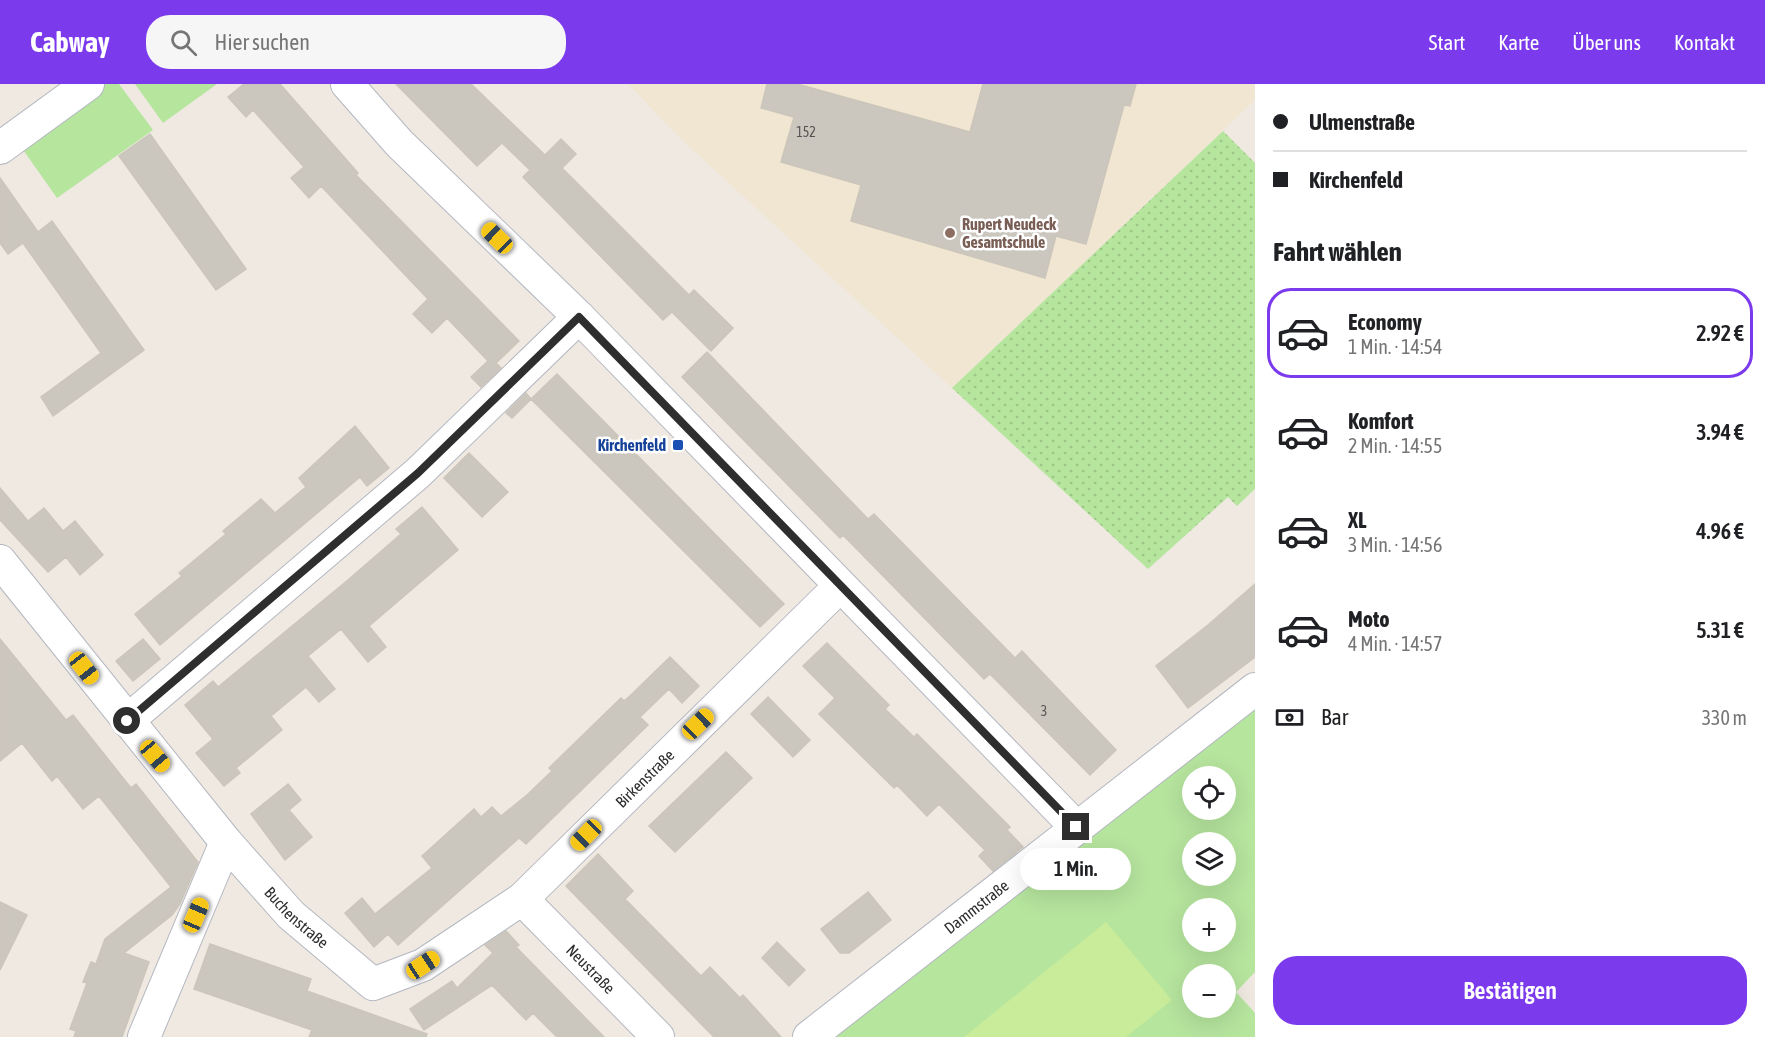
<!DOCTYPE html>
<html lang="de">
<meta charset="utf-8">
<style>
body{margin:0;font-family:"Asap Condensed",sans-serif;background:#f6f6f6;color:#202124;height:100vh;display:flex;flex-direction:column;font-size:22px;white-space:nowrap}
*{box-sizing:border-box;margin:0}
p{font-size:20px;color:#757577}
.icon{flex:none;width:33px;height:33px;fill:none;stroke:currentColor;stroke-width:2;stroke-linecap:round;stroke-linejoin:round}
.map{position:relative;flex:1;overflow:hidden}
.drawer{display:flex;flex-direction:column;background:#fff;width:510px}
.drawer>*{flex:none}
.banner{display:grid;align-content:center;height:132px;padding:0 18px;background:#fff}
.tools{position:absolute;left:1182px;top:682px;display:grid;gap:12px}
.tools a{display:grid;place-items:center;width:54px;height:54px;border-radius:50%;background:#fff;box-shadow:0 6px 24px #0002;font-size:30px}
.end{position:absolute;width:27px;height:27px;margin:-14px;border:8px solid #2e2e2e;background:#fff;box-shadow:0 0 0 3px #fff}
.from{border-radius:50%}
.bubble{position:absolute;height:42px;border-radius:21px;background:#fff;box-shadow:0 6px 24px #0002;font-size:20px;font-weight:600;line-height:42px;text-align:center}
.car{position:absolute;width:18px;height:36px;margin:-18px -9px;border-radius:8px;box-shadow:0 0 4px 2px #0007;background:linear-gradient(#f5c518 24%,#345 0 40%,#f5c518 0 76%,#345 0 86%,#f5c518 0)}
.banner b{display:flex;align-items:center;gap:21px;height:57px;font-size:22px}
.banner b+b{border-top:2px solid #e0e0e0}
.banner i{width:15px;height:15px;background:#202124}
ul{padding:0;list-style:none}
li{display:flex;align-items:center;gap:18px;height:90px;margin:0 12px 9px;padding:0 6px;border:3px solid transparent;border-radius:24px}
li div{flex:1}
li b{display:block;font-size:22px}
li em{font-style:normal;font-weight:600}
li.selected{border-color:#7c3aed}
li>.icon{width:54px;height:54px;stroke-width:1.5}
h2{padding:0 18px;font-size:27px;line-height:72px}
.pay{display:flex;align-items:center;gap:15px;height:66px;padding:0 18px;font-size:22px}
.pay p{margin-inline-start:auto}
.button{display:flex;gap:12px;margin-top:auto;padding:12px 18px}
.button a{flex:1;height:69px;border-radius:24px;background:#7c3aed;color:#fff;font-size:24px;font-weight:600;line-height:69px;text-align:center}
header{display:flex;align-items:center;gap:36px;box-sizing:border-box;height:84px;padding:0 30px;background:#7c3aed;color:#fff}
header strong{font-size:28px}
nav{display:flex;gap:33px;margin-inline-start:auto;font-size:21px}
.search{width:420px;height:54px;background:#f6f6f6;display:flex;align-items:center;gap:15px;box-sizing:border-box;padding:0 21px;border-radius:24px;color:#757577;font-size:22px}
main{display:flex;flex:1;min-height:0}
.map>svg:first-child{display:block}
</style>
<header>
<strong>Cabway</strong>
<div class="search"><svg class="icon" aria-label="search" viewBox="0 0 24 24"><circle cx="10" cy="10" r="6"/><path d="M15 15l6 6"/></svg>Hier suchen</div>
<nav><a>Start</a><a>Karte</a><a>Über uns</a><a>Kontakt</a></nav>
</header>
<main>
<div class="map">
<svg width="1255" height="953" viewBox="0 0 1255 953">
<defs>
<pattern id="park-dots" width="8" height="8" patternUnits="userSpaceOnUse" patternTransform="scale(1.5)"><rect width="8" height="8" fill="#b6e59e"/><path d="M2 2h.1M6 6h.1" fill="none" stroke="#9dc588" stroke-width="1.8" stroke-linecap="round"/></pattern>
</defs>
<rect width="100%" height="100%" fill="#efe9e1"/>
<path fill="#f0e6d1" d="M628,0h627v16l-303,288 -270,-248z"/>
<path fill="#b6e59e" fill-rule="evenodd" d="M106,0h13l34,46 -96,68 -38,-54z
M135,0h82l-54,39z
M1255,623v265l-19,20 19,21v24h-424zM1192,693h34v33h-34zM1192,759h34v33h-34zM1192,825h34v33h-34zM1192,891h34v33h-34z"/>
<path fill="url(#park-dots)" d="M1223,47l32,32v326l-18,17 -9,-9 -80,72 -196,-181z"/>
<path fill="#c9ec9a" d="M1106,838l66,78 -46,37h-162z"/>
<path fill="#cbc7bf" stroke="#cbc5ba" stroke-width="1.5" d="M244,0h36l78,89 -2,2 163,166 -23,22 5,5 -20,19 -10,-10 17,-16 -41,-43 -15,15 -19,-19 15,-15 -107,-113 -12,12 -18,-20 13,-11 -51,-57 -7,7 -18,-20z
M396,0h75l74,71 16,-16 15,15 -14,14 127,127 5,-5 39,38 -22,23 -39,-39 -9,8 -140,-143 7,-7 -28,-27 -25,23z
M767,0h30l173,48 13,-48h153l-6,22 -6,-1 -38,139 -30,-8 -11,42 -194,-57 10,-36 -80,-23 13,-45 -33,-9z
M150,50l96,135 -30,21 -97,-134z
M0,94l38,54 14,-11 92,129 -91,66 -12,-19 60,-44 -78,-110 -15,11 -8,-11z
M707,268l161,167 6,-5 141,144 7,-7 94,99 -26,25 -100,-101 -6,5 -141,-144 -3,3 -158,-161z
M557,290l227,230 -24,23 -229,-228 -19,19 -6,-5 20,-20 5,6z
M355,342l34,42 -22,18 -7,-9 -200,168 -25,-31 47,-38 -3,-3 47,-39 -3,-3 38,-32 14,14 31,-26 -7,-9z
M469,369l39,39 -26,25 -38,-39z
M0,404l28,33 16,-13 19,23 12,-10 28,34 -23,20 -14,-18 -18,15 -48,-52z
M422,423l36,43 -89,76 17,21 -18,15 -27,-33 -33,27 27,33 -16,13 -13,-15 -35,29 11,14 -46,38 4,5 -16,13 -28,-33 17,-14 -28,-34 28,-24 5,6 130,-107 53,-46 -5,-5z
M1255,500v73l-67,51 -32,-42 52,-41z
M0,555l66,81 7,-5 58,73 5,-4 62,78 -18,42 -8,11 -48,38 25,9 -27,75h-48l2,-6 -6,-2 17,-46 -4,-1 8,-20 5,2 9,-25 66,-52 -72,-91 -16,13 -26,-33 -5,5 -30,-38 -22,18z
M143,555l17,20 -27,22 -17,-20z
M827,559l62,62 -4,4 29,28 3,-3 93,93 -3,3 16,17 -30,24 -14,-15 6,-6 -46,-46 -12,12 -30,-31 -3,3 -75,-74 16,-16 -32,-32z
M670,573l29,29 -17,17 -13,-14 -29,28 8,8 -122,119 -7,-6 -121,107 -10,-11 -14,13 -29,-34 17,-15 13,16 57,-46 -10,-12 52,-47 7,8 11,-10 9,9 26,-21 25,-24 -3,-3 72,-70 3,3 8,-7z
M768,613l42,43 -17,17 -42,-43z
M726,668l26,26 -77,74 -26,-26z
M288,700l13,16 -12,10 23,27 -27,23 -34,-46z
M598,770l35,37 -8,8 76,77 9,-9 30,31 3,-3 38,42h-67l-148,-151z
M868,808l23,28 -42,33h-9l-19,-24z
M0,818l27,13 -27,55z
M506,847l13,14 -3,2 88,90h-47l-24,-24 -7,7 -34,-35 -68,45 -14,-21 42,-28 5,7 36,-35 -8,-8z
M777,858l28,28 -16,16 -27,-28z
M210,860l101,35 -4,12 120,43 -1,3h-117l3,-7 -118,-41z"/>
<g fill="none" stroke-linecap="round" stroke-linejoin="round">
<defs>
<g id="minor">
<path d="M347,0l52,59 180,174 497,510"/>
<path d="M0,64l88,-64"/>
<path id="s1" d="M0,477l226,281 65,73 82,69 50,-19 99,-66 318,-313"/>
<path d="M127,637l291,-248 161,-156"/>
<path id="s2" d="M522,815l136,138"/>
<path d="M144,953l82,-195"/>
<path id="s3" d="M809,953l446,-348"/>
</g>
</defs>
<use href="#minor" stroke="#b4b7c1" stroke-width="34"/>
<use href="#minor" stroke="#fff" stroke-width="32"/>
</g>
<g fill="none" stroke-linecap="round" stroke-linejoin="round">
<path stroke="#2e2e2e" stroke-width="8" d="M127,637l291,-248 161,-156 497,510"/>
</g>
<circle fill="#8d6e63" stroke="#fff" stroke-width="2" cx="950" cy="149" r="6"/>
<rect fill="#1a4fb4" stroke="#fff" stroke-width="2" x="672" y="355" width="12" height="12" rx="3"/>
<g text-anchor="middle" stroke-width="5" stroke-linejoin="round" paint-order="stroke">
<g font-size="14" fill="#555452">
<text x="806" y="53">152</text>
<text x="1044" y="632">3</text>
</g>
<g font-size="16" font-weight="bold" fill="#785e54" stroke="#fff" text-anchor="start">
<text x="962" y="146">Rupert Neudeck<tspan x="962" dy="18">Gesamtschule</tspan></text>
</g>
<g font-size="16" font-weight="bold" fill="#164399" stroke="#fff" text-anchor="end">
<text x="666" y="367">Kirchenfeld</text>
</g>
<g font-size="16" fill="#2e2e2e" stroke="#fff">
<text dy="6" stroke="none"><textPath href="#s1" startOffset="910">Birkenstraße</textPath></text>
<text dy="6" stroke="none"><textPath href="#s3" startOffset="212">Dammstraße</textPath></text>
<text dy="6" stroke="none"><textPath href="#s1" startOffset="464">Buchenstraße</textPath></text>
<text dy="6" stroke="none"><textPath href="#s2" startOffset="98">Neustraße</textPath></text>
</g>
</g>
</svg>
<div class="tools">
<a><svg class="icon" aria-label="locate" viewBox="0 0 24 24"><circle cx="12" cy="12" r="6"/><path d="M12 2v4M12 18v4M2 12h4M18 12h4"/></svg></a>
<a><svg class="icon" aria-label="layers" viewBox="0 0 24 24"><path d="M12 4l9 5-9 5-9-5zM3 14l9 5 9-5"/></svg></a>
<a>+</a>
<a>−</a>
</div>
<i class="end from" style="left:127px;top:637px"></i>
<i class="end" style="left:1076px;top:743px"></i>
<div class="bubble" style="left:1020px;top:764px;width:111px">1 Min.</div>
<i class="car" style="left:497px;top:154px;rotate:314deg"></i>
<i class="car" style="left:84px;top:584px;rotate:142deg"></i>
<i class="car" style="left:698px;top:640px;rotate:46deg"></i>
<i class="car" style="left:155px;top:672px;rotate:140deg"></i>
<i class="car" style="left:586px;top:751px;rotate:225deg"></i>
<i class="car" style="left:196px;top:831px;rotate:23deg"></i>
<i class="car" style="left:423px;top:881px;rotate:57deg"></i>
</div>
<section class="drawer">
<div class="banner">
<b><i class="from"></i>Ulmenstraße</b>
<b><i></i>Kirchenfeld</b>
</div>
<h2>Fahrt wählen</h2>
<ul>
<li class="selected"><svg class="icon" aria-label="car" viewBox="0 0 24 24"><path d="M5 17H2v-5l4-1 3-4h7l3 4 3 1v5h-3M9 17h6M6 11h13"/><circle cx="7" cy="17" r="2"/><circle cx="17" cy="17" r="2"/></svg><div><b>Economy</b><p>1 Min. · 14:54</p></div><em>2.92 €</em></li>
<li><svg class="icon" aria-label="car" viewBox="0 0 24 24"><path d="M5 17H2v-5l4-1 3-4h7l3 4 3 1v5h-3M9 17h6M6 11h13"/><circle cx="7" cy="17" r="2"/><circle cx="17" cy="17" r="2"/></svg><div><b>Komfort</b><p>2 Min. · 14:55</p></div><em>3.94 €</em></li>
<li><svg class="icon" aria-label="car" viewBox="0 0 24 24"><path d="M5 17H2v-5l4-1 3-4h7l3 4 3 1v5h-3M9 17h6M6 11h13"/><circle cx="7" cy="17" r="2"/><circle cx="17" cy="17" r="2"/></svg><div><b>XL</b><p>3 Min. · 14:56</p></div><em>4.96 €</em></li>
<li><svg class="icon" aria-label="car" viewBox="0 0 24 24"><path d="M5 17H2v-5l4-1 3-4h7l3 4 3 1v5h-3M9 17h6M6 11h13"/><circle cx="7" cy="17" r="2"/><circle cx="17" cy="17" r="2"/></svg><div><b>Moto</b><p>4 Min. · 14:57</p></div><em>5.31 €</em></li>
</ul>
<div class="pay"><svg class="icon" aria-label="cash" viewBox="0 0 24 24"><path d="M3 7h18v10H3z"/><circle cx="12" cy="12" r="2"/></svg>Bar<p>330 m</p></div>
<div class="button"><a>Bestätigen</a></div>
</section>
</main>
